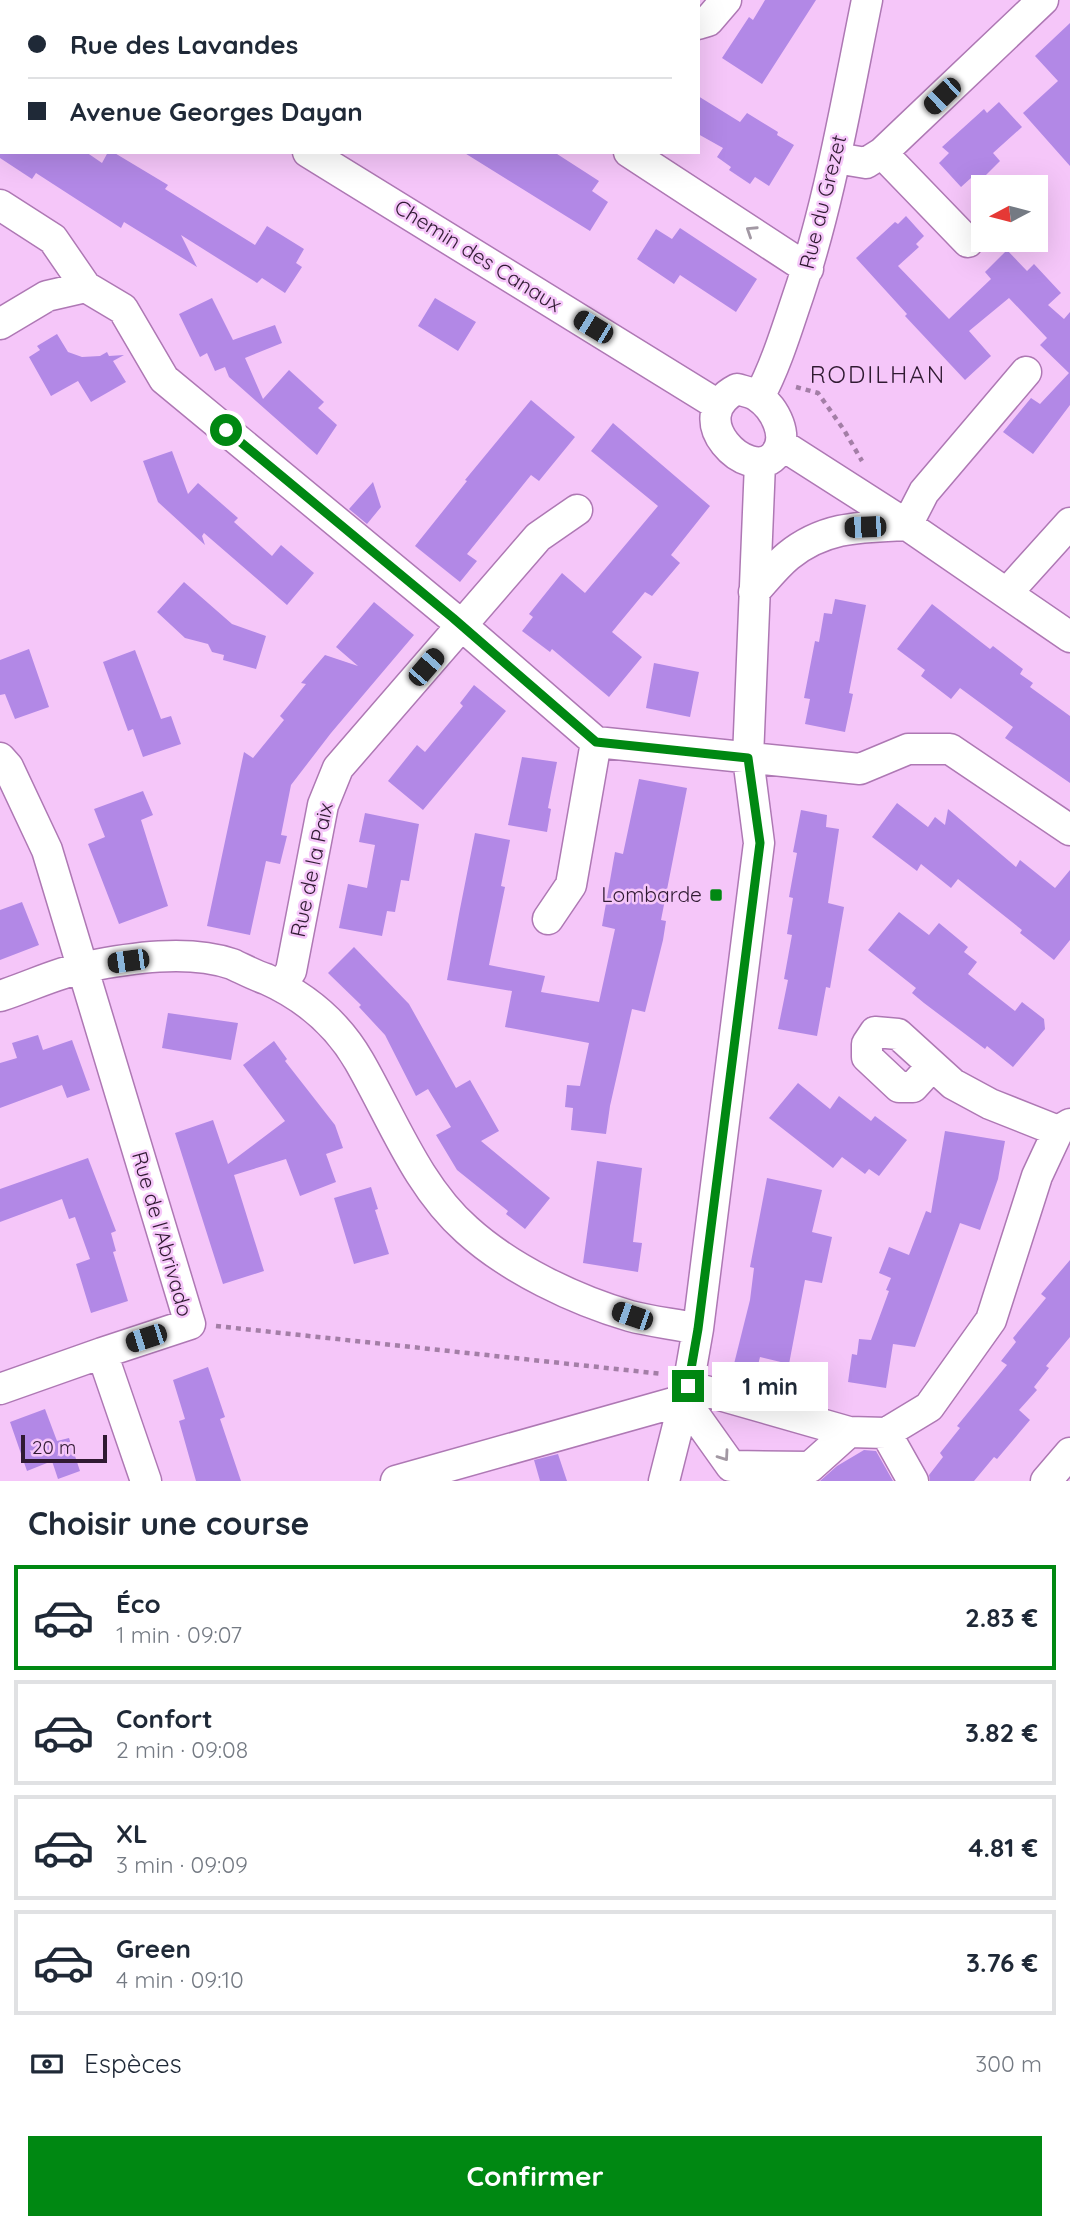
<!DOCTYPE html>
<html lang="fr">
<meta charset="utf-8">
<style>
body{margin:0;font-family:Quicksand,sans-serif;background:#f6f6f7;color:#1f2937;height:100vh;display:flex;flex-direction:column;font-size:26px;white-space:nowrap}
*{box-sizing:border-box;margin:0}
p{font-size:23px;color:#747a83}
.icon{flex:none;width:38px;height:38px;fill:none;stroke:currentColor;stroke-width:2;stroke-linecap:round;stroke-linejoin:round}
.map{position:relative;height:1481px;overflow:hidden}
.details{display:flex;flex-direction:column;background:#fff;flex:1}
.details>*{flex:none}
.guide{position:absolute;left:0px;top:0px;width:700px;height:154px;box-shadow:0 7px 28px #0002;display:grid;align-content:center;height:154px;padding:0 28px;background:#fff}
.needle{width:46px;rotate:263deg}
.buttons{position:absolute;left:971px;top:175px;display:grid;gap:14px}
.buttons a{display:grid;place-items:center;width:77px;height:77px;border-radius:0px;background:#fff;box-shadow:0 7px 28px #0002;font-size:35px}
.scale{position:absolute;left:21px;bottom:18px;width:86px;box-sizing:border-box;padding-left:7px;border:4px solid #301a32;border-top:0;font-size:19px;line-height:24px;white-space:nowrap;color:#301a32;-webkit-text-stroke:5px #f5c6f9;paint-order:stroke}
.end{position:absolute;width:32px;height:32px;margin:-16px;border:9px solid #008812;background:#fff;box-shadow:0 0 0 4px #fff}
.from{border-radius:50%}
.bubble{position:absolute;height:49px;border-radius:0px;background:#fff;box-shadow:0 7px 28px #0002;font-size:23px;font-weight:700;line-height:49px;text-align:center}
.car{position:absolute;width:21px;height:42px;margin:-21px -10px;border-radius:9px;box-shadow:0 0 5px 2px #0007;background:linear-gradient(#222 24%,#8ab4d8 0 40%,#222 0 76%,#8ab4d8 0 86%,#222 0)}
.guide b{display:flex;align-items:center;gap:24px;height:66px;font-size:26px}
.guide b+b{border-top:2px solid #e0e1e3}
.guide i{width:18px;height:18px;background:#1f2937}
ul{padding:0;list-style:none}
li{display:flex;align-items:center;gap:21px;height:105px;margin:0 14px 10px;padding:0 14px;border:4px solid #e0e1e3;border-radius:0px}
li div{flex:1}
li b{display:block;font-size:26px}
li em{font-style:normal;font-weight:700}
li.selected{border-color:#008812}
li>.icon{width:63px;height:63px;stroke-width:1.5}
h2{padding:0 28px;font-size:32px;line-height:84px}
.pay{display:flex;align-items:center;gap:18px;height:77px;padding:0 28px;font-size:26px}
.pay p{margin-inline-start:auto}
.button{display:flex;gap:14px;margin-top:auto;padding:14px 28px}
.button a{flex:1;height:80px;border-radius:0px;background:#008812;color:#fff;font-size:28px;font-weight:700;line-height:80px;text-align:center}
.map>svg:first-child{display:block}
</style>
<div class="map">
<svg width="1070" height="1481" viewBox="0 0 1070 1481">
<rect width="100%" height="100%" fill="#f5c6f9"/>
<path fill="#b288e6" d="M765,0h51l-54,84 -40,-26 27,-41 4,3z
M1070,23v143l-47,-53 35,-32 -23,-25z
M698,96l42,26 7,-9 31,19 -1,3 17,10 -25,41 -14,-9 -5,7 -21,-14 2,-3 -14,-10 6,-9 -25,-14z
M999,102l23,25 -29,26 7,8 -23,23 -6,-6 -10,9 -22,-24 10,-10 -7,-6 42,-38 3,4z
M0,152h86l16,11 6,-11h5l55,33 -3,4 90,56 12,-19 37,23 -8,14 6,4 -17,26 -23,-15 -5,5 -76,-48 16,32 -73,-45 -3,6 -85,-55 -4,6 -32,-21z
M463,152h91l45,29 -7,10 16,11 -18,29z
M906,216l18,20 -8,8 3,3 -21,19 51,53 42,-40 -6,-7 22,-22 20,21 7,-7 27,29 -13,12 16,14 6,-7v93l-37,49 -30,-22 28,-34 9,6 29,-31 -29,-28 7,-7 -38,-40 -40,33 22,25 -26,24 -60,-64 2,-2 -51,-56 39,-36 3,2z
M680,228l77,51 -21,33 -56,-37 -6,9 -37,-25 19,-30 16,10z
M212,298l21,42 42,-15 7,18 -37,15 18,41 26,-29 35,32 -6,6 19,17 -20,30 -88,-78 -4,-10 -10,4 -8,-18 -7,4 -21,-43z
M435,298l41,24 -18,29 -40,-25z
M57,334l11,18 14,5 18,-1 7,-4 2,4 15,-1 -11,6 13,21 -35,20 -13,-21 -27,15 -22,-39 11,-7 -3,-4z
M531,400l44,37 -36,44 -8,-6 -64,79 10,7 -17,21 -45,-36 52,-65 -2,-1z
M613,423l97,83 -39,49 9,8 -28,33 -7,-4 -33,40 30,25 -33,40 -57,-48 -2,3 -28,-21 11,-14 -4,-3 33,-41 23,20 73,-87 -67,-55z
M172,451l16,43 10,-11 40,35 -4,4 38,34 9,-11 33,28 -27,32 -83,-72 -2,3 3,9 -47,-43 -15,-41z
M373,482l8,25 -14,17 -18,-15z
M184,582l48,42 34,12 -10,33 -33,-9 1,-5 -12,-3 -4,-8 -23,-6 -28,-26z
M835,599l31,6 -17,88 4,1 -8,38 -40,-8 5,-25 -6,-1 11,-57 4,1 5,-29 8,1z
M374,602l40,33 -83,98 -40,52 -10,50 6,1 -7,28 -14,-3 -16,74 -43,-9 37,-174 9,6 31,-38 -4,-4 26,-32 -5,-1 24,-28 33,11 -22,-19z
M932,604l58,45 3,-3 30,23 -3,5 13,9 -3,4 40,29v67l-65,-45 8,-11 -53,-39 -9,11 -30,-23 4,-6 -28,-21z
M29,649l20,58 -34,12 -10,-25 -5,1v-35z
M135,650l26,69 10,-3 10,28 -38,13 -10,-28 -5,2 -25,-69z
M654,663l45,9 -9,45 -44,-9z
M474,685l32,26 -83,99 -35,-29 29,-36 8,7 38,-46 -3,-3z
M522,757l35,5 -9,46 3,1 -4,23 -39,-7z
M639,779l48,9 -26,132 5,1 -3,19 -18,72 -13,-3 -22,97 -4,28 -35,-4 2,-22 -8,-1 2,-22 13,1 9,-43 -84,-16 7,-36 -65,-11 12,-66 16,-81 35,7 -9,46 4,1 -16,78 56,11 -4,16 58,10 16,-73 -13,-3 13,-74 8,2z
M143,791l10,24 -12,5 27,86 -49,18 -31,-80 17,-7 -11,-28z
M897,803l31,24 7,-10 10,8 3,-16 68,58 4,-7 35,28 15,-18v70l-16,20 -34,-27 2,-3 -64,-51 -7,9 -30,-24 -4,7 -45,-34z
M801,810l26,5 -1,12 13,2 -11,74 16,4 -14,81 -4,-1 -9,49 -39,-7 10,-49 -4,-1 8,-44 -5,-1 6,-36 -4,-1 8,-44 -4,-1z
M365,813l54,11 -10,57 -8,-1 -6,32 -8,-1 -5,25 -43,-8 9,-44 19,4 8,-43 -16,-3z
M22,902l17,43 -39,15v-50z
M899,912l30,23 10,-12 29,24 -4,5 13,10 -9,12 47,37 7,-9 22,17 1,10 -32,38 -26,-21 -2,3 -61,-46 -12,-10 4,-5 -48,-38z
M354,947l55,57 47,84 14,-8 29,51 -18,10 69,57 -25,31 -19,-15 2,-3 -51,-41 -21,-35 15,-8 -23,-38 -12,7 -31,-61 -26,-28 2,-2 -33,-32z
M168,1013l70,10 -7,37 -69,-12z
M38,1035l5,15 29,-10 18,50 -23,8 -5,-13 -62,23v-45l17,-5 -5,-15z
M274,1041l13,18 -2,2 50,64 8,23 -17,6 10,28 -36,14 -14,-37 -52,16 30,96 -41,13 -48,-151 38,-13 15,44 57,-43 -42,-56z
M798,1083l32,26 9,-13 32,25 4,-5 32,24 -28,36 -10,-7 -4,5 -23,-17 -9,11 -64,-50z
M945,1131l60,10 -7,38 -18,51 -20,-7 -45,124 -22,-3 -7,44 -38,-6 4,-28 5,1 2,-16 12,1 18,-49 -3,-1 5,-12 -12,-5 10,-26 20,8 17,-44 5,2z
M88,1158l28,73 -5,2 5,18 -3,1 15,49 -37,12 -15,-49 14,-5 -15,-42 -6,2 -7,-20 -62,23v-33z
M597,1161l45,7 -9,74 9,1 -4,29 -55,-9z
M767,1178l55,12 -10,42 20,5 -10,46 -17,-3 -16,84 -29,-7 -3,12 -23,-5 16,-64 4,-32 -4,-1z
M371,1187l7,22 -3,1 14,44 -35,10 -20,-66z
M1070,1260v77l-24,29 3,2 -15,19 3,3 -18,20 11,10 -33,39 -3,-2 -20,24h-44l-1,-6 14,-18 -3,-4 20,-25 -3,-2 50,-61 -6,-4 15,-19 -3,-4 33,-40 -5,-4z
M208,1367l17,50 -5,2 21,62h-45l-17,-60 6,-2 -12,-39z
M45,1409l12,32 12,-3 11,33 -22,8 -6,-18 -25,10 -17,-49z
M864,1450l12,1 17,30h-73l17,-15z
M558,1454l9,27h-27l-6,-21z"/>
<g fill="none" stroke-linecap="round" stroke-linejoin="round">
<defs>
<path id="minor" d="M63,0l3,2
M626,0l3,2
M593,2l1,-2
M698,24l10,-3 18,-21
M308,152l410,253
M629,152l179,117
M882,153l86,89
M836,158l30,5 16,-10 161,-153
M0,205l53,34 33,48
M0,324l47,-28 39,-9 37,22 41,70 289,239 143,124 264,27 48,-20h42l120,81
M737,389c6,2 14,3 20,7 18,12 34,42 17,60 -25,27 -93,-38 -37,-67z
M759,397c15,-28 25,-59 35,-89 35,-100 52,-205 73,-308
M782,445l125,80 163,112
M754,592c11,-12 22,-26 34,-36 37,-30 74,-29 119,-31l17,-33 102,-120
M1007,593l63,-70
M0,758l8,9 39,83 143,474 -88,29 44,128
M548,919l23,-34 25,-143
M280,986l11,-15 32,-166 15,-37 200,-231 39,-27
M0,996c28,-9 57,-23 85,-29 45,-9 103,-18 147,-3 11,5 22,11 34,15 40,18 71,44 93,82 33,57 58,125 108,169 43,39 108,70 163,86 22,6 46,8 68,13
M932,1066l-19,21h-14l-32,-30v-13l8,-12 23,2 55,50 37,20 68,27
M688,1386l161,46 37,1 43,-26 62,-87 46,-144 21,-45 12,-7
M0,1389l102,-36
M886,1433l27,48
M396,1481l288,-81 47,66 79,1 39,-35
M664,1481l24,-95 10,-57 61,-486 -11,-85 12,-295
M1046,1481l24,-28"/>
</defs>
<use href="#minor" stroke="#ae78b4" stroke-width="33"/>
<path stroke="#a37ea6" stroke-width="4.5" stroke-dasharray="5 5" stroke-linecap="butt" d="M110,0l3,2
M796,387l22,6 26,37 18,31
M216,1326l447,48"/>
<use href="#minor" stroke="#fff" stroke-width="30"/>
</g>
<defs><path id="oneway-chevron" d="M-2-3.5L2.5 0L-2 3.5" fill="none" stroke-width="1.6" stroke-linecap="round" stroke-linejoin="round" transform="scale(1.75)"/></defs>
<g stroke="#a298a3">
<use href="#oneway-chevron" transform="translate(751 231) rotate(-147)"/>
<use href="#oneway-chevron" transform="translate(724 1456) rotate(55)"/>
</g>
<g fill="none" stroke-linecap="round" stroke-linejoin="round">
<path stroke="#008812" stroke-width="9" d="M226,430l227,188 143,124 152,16 12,85 -62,486 -10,57"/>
</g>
<rect fill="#008812" stroke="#f5c6f9" stroke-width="2.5" x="709" y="888" width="14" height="14" rx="3.5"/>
<g text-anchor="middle" stroke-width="5" stroke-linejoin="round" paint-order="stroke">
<g font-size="21" fill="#301a32" stroke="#f5c6f9">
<text transform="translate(823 202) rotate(-76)" y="7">Rue du Grezet</text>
<text transform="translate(478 256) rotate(32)" y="7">Chemin des Canaux</text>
<text transform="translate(312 870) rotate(-78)" y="7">Rue de la Paix</text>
<text transform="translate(162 1234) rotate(74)" y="7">Rue de l'Abrivado</text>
</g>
<g font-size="21" fill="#301a32" stroke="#f5c6f9" text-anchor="end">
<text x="702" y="902">Lombarde</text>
</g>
<g font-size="24" letter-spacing="2" fill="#301a32" stroke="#f5c6f9">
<text x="878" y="383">RODILHAN</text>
</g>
</g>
</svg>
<div class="buttons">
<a><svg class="needle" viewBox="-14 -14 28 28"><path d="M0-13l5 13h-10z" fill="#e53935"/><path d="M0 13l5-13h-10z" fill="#747a83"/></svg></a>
</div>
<div class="scale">20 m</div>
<i class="end from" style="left:226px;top:430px"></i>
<i class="end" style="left:688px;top:1386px"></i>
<div class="bubble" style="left:712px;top:1362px;width:116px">1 min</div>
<i class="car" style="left:942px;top:96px;rotate:226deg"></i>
<i class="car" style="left:593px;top:327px;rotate:301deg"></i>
<i class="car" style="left:865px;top:527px;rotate:268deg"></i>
<i class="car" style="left:426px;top:667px;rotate:41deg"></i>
<i class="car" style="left:128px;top:961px;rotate:262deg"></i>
<i class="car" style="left:632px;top:1316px;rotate:289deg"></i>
<i class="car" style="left:146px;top:1338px;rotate:252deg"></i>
<div class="guide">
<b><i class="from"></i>Rue des Lavandes</b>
<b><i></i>Avenue Georges Dayan</b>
</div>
</div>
<section class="details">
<h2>Choisir une course</h2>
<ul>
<li class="selected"><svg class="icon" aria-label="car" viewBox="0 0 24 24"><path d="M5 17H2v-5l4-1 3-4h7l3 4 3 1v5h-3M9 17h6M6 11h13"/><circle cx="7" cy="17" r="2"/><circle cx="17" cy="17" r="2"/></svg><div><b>Éco</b><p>1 min · 09:07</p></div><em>2.83 €</em></li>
<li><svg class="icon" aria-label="car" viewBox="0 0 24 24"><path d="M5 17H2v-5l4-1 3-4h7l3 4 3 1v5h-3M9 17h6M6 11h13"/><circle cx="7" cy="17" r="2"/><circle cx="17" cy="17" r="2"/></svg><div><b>Confort</b><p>2 min · 09:08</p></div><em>3.82 €</em></li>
<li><svg class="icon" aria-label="car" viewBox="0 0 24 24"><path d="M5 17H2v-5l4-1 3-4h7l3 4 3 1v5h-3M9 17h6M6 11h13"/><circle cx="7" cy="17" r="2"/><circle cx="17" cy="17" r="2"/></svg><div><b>XL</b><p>3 min · 09:09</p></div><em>4.81 €</em></li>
<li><svg class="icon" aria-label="car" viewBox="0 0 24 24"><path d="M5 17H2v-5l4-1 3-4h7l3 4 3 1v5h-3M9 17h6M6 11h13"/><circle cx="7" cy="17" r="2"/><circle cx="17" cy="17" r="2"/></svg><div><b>Green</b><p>4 min · 09:10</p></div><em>3.76 €</em></li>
</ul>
<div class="pay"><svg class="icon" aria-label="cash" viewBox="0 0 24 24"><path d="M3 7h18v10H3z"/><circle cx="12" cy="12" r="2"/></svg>Espèces<p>300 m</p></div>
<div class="button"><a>Confirmer</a></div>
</section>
